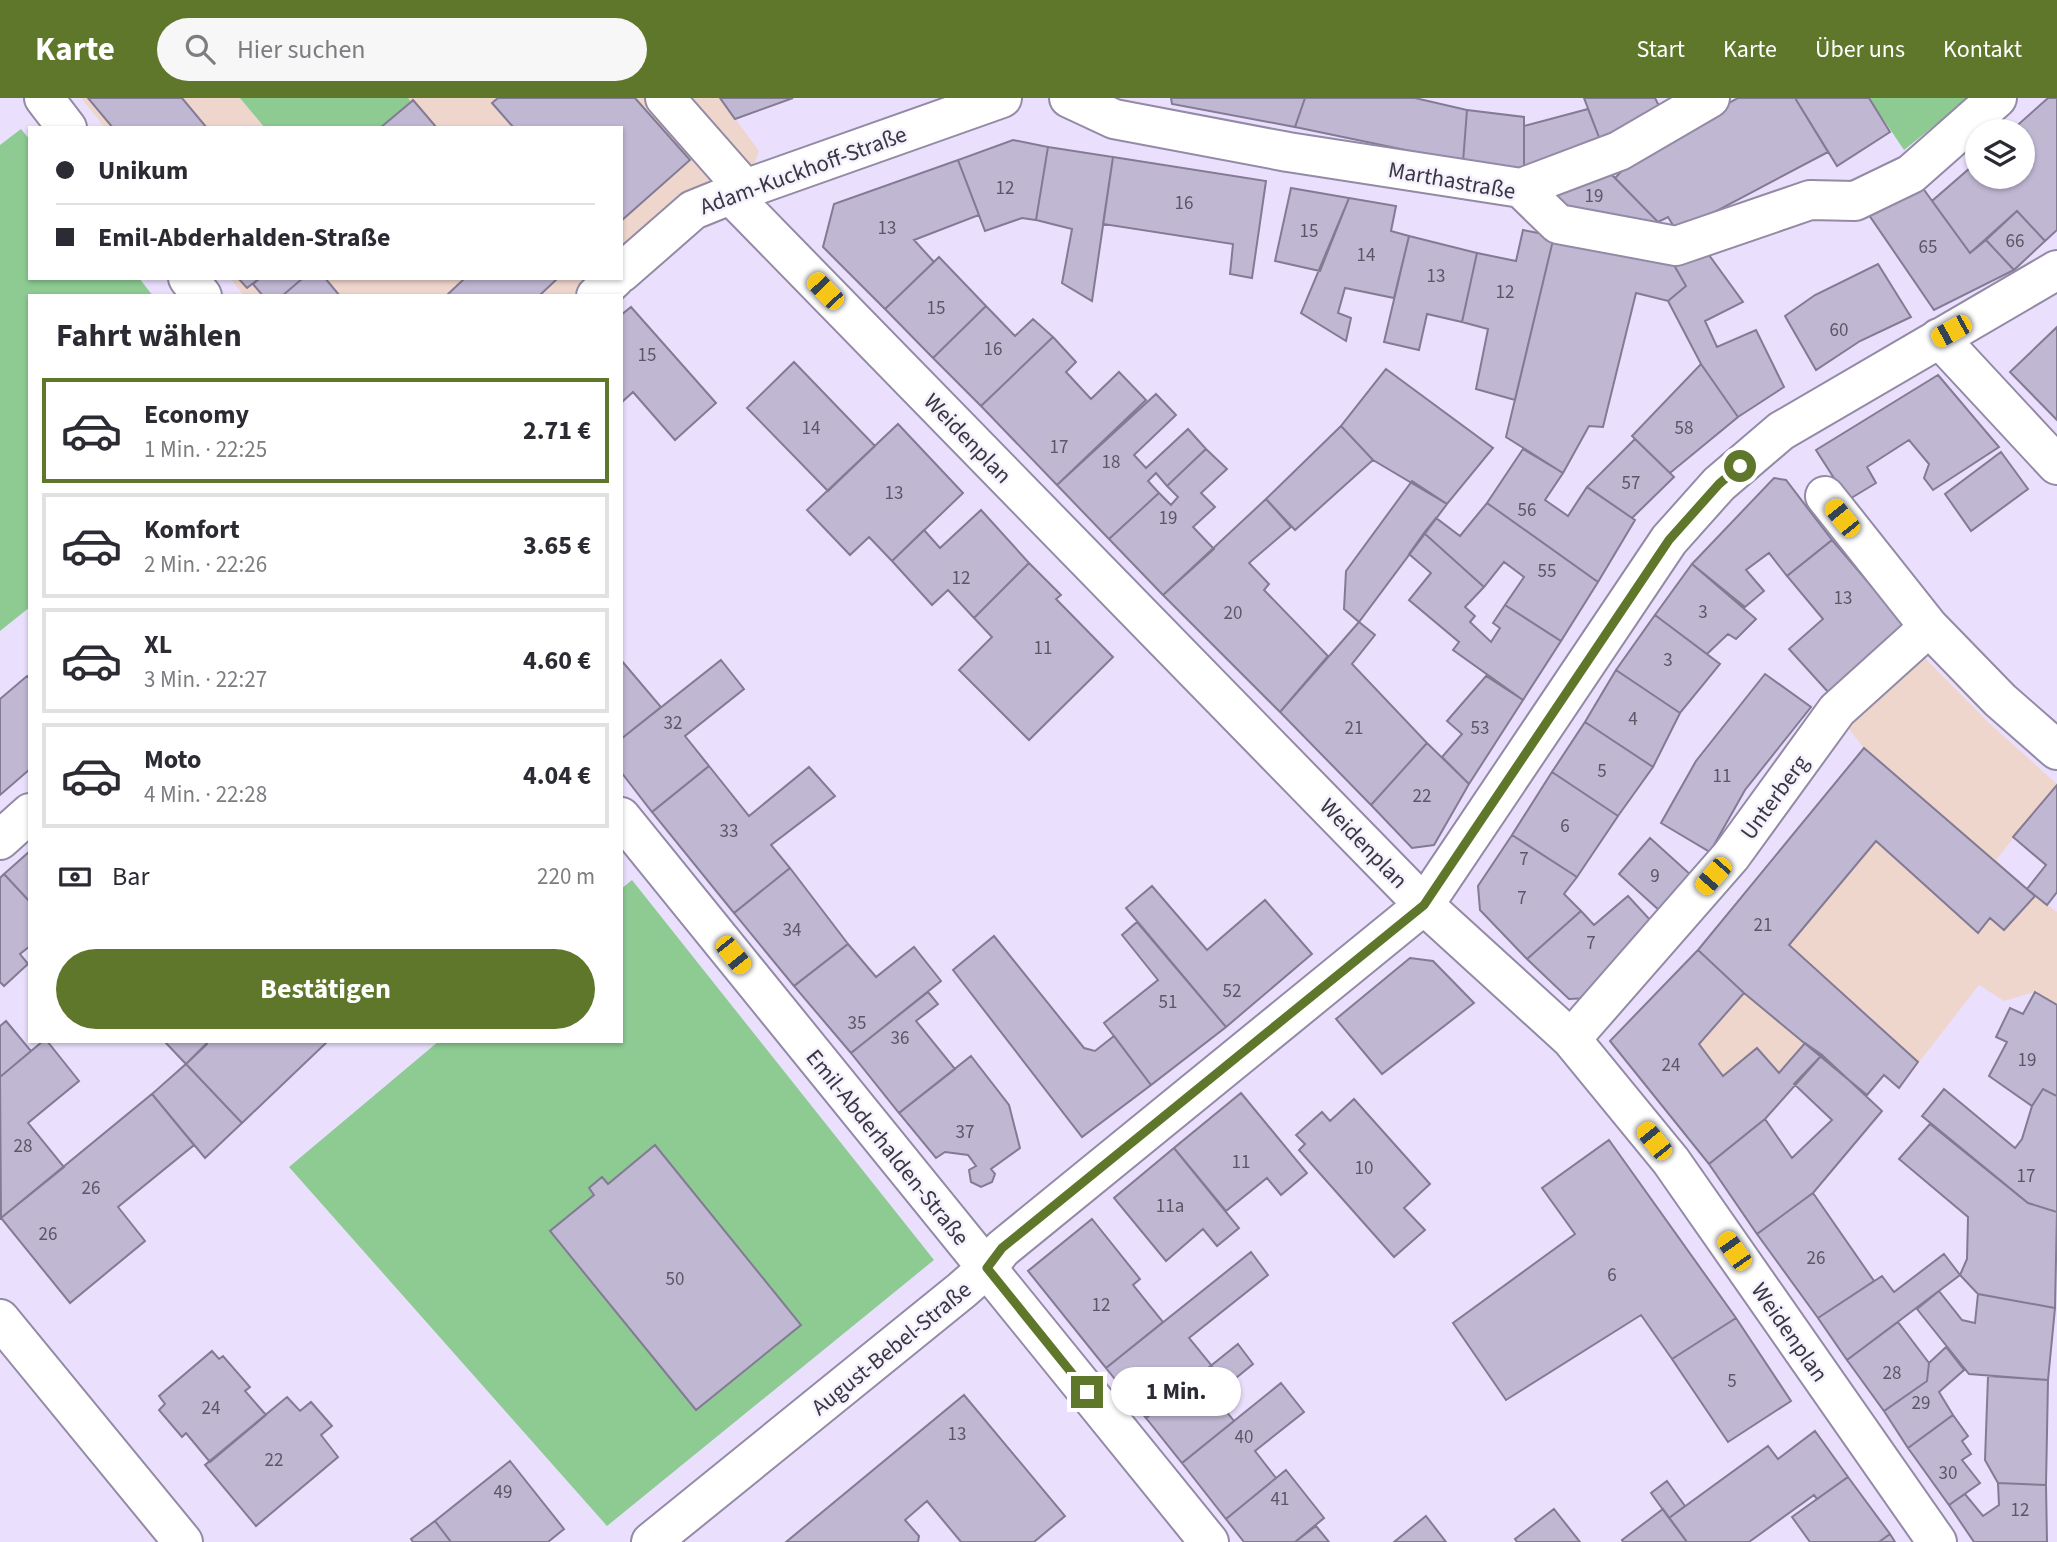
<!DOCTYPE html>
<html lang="de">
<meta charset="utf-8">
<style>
body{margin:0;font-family:"Source Sans 3",sans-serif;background:#f7f7f7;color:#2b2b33;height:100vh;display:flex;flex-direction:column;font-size:26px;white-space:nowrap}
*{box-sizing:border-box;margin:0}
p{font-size:23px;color:#7c7c81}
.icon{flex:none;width:38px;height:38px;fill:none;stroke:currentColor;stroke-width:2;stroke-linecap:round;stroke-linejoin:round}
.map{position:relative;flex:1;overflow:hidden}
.side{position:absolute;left:28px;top:196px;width:595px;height:749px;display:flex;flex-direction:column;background:#fff;border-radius:0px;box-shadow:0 2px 5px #0004}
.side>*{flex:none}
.banner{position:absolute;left:28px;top:28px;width:595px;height:154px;border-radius:0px;box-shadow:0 2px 5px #0004;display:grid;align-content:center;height:154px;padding:0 28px;background:#fff}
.tools{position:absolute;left:1965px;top:21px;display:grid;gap:14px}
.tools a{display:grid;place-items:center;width:70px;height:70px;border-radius:50%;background:#fff;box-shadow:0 2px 5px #0004;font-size:35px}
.end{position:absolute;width:32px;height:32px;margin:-16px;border:9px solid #5f772a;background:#fff;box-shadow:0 0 0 4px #fff}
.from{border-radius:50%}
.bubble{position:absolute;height:49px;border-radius:24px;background:#fff;box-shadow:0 2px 5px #0004;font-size:23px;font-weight:700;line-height:49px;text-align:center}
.car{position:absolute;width:21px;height:42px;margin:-21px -10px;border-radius:9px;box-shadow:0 0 5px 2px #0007;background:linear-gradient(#f5c518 24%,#345 0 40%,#f5c518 0 76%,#345 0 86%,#f5c518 0)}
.banner b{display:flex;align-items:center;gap:24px;height:66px;font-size:26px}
.banner b+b{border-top:2px solid #e1e1e2}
.banner i{width:18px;height:18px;background:#2b2b33}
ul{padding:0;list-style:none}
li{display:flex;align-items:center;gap:21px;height:105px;margin:0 14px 10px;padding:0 14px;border:4px solid #e1e1e2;border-radius:0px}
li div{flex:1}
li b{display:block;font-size:26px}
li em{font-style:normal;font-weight:700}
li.on{border-color:#5f772a}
li>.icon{width:63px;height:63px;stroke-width:1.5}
h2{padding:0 28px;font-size:32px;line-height:84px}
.pay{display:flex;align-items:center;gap:18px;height:77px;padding:0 28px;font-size:26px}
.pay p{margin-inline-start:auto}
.cta{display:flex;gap:14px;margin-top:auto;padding:14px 28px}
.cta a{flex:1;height:80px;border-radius:42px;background:#5f772a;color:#fff;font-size:28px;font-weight:700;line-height:80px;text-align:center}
header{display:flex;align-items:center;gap:42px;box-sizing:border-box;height:98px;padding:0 35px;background:#5f772a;color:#fff}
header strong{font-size:33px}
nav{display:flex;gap:38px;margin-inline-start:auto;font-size:24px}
.search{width:490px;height:63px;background:#f7f7f7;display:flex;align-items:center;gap:18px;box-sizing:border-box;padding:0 24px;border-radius:38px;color:#7c7c81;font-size:26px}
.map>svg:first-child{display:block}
</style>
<header>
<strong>Karte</strong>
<div class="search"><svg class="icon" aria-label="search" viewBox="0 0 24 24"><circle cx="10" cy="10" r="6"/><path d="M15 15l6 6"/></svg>Hier suchen</div>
<nav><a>Start</a><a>Karte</a><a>Über uns</a><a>Kontakt</a></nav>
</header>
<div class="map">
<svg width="2057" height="1444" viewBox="0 0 2057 1444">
<rect width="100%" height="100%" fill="#eae0fe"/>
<path fill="#efd6cd" d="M81,0h639l39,53 -14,38 -124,84v-145h-516z
M230,180h385l-19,18h-352z
M1922,557l67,68 68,61 -61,76 39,36 22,16v93l-22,-13 -31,9 -25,-16 -80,103 -15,-13 -17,20 -45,-39 -113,108 -99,-123 88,-91 166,-202 -16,-20z"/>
<path fill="#8dcb93" d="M240,0h168l3,4 -31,26h-115z
M1869,0h100l-65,52z
M21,31l9,11v138h109l14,18h-123v311l-30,24v-486z
M632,782l302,380 -327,266 -318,-359 150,-126h182v-152z"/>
<path fill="#c0b7d3" stroke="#837a94" stroke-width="2" d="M88,0h94l25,30h-94z
M498,0h137l55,62 -69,61v-93h-107l-22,-25z
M720,0h73l-58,21z
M1171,0h134l-10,29 -123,-23z
M1305,0h110l52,12 -4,52 -168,-35z
M1584,0h71l4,8 -57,39z
M1738,0h57l33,54 -151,80 -9,-15 -10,5 -43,-44 24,-25z
M1795,0h74l21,34 -53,34z
M2048,0h9v132l-12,11 -28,-30 -47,42 -38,-52 46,-40v16h45v-46h-12z
M413,2l24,28h-57l31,-26z
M1588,11l14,36 -78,24v-43z
M1467,12l57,7v52l-61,-7z
M1013,42l35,7 -12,73 -14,-2 -37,13 -27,-71z
M1048,49l65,10 -21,144 -30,-18 10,-54 -36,-9z
M1113,59l153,24 -14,97 -22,-4 3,-30 -130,-20z
M958,62l21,55 -65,25 20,22 -49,47 -62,-62 11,-43z
M1607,72l51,52 -4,10 -93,-21 -6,-10 3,-11z
M1922,89l48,66 16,-13 28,30 -80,40 -65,-95z
M1291,90l58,10 -29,73 -45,-10z
M1349,100l47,8 -5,25 18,5 -15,62 -49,-10 -7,25 13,5 -5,23 -45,-28z
M2017,113l28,30 -31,29 -28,-30z
M1523,132l31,6 -39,164 -39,-11 12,-60 -26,-7 15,-69 39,8z
M1409,138l68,17 -15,69 -35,-8 -8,36 -35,-8z
M1554,138l120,29 12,21 -18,15 -32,-8 -33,134 -14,-1 -26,47 -57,-36z
M1709,157l34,47 -38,19 12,26 39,-17 28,57 -46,30 -37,-53 -33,-63 18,-15 -12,-21z
M939,159l47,49 -53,52 -48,-49z
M1878,166l33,53 -51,24 -44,29 -31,-54 30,-21z
M238,180h22l-13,10z
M260,180h43l-21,18h-19l-10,-12z
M303,180h22l15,18h-58z
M465,180h93l-19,18h-93z
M986,208l29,30 18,-17 20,18 -72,69 -48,-48z
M631,209l85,96 -41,37 -42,-48 -12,11v-88z
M2057,229v93l-47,-48z
M1053,239l23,25 -10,10 25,27 28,-27 27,28 -89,85 -76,-79z
M794,264l81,84 -47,45 -81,-83z
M1701,266l37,53 -68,56 -38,-37z
M1386,271l107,79 -46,56 -74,-44 -32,-34z
M1938,277l61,72 -66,43 -9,-12 5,-14 -20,-24 -42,27 9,16 -28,17 -32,-50z
M1156,296l20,21 -42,40 12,13 42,-39 18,20 -39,37 -11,-13 -8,8 11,12 -50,46 -52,-54z
M898,326l65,69 -71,68 -23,-24 -19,18 -43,-45z
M1341,328l32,34 -78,70 -29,-31z
M1635,341l39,38 -42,41 -45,-31z
M1206,351l21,20 -26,24 14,14 -22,20 21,22 -51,46 -54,-56 50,-46 12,12 7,-8 -11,-11z
M1523,351l40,24 -18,27 23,16 19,-29 48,33 -37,62 -111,-79z
M2001,354l27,37 -57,42 -26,-37z
M1774,380l12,2 46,60 -45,36 -18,-23 -23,17 18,21 -19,16 -53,-43z
M1412,383l35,23 -88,118 -15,-13 2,-38z
M1266,401l25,28 -42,36 20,21 -5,6 64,66 -48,56 -117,-117z
M1487,405l111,79 -37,59 -56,-36 19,-28 -20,-15 -20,25 -60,-54 12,-15 24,18z
M981,412l48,53 -55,55 -26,-28 -16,15 -40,-44 32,-31 16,18z
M1424,435l60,54 -19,20 10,9 -5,6 21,20 9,-14 -7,-5 12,-18 56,36 -38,59 -70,-50 6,-8 -50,-42 22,-27 -22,-19z
M1832,442l72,84 -75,69 -40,-44 34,-30 -36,-43z
M1029,465l32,32 -5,4 57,58 -84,83 -70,-70 33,-33 -18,-19z
M1692,466l64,55 -20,20 -8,-5 -21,20 -52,-39z
M1655,517l65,49 -40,49 -64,-43z
M1359,524l16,13 -23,29 75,79 -56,62 -91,-93z
M621,562l40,47 -40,32z
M721,562l23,29 -59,47 24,30 -57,46 -31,-40v-33z
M1616,572l64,43 -27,54 -68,-45z
M1765,576l46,33 -66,83 -35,62 -49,-29 35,-62z
M27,578l3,3v90l-30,26v-96z
M1486,578l37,24 -54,84 -27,-27 20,-23 -15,-13z
M1585,624l68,45 -35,49 -66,-44z
M1427,645l42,41 -35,61 -22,3 -41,-43z
M1864,650l171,148 -31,34 -14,-12 -12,15 -102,-92 -87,104 129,117 -19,26 -15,-13 -17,20 -123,-102 -46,-43z
M709,668l40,50 60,-49 26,29 -64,49 19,23 -56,45 -82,-101z
M1552,674l66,44 -41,61 -65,-42z
M2057,687v107l-10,13 -20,-16 19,-24 -33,-28z
M1512,737l65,42 -13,17 17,17 -54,48 -47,-49 -2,-24z
M1650,740l42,38 -32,35 -41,-37z
M30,753v51l-26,-28z
M790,770l58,76 -54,42 -60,-73z
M4,776l26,28v44l-10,8 8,10 -24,22 -4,-4v-104z
M1152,788l55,64 58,-50 47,54 -86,73 -100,-119z
M1628,798l24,26 -63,76 -20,1 -42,-40 54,-48 13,14z
M1137,824l89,105 -75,58 -47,-62 54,-43 -36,-45z
M994,838l90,112 11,3 19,-15 37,49 -69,52 -129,-167z
M848,846l28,33 38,-30 27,34 -90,72 -57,-67z
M1698,852l46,43 -45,51 24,32 34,-28 22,25 26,-30 17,12 -57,64 -56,45 -99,-123z
M1410,860l23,3 41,42 -92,71 -46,-55z
M928,894l10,12 -22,17 39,48 -56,44 -48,-60z
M2035,894l22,13v91l-14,-7 -11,17 -43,-30 18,-34 -11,-5 14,-29 13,6z
M6,923l25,30 -31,26v-51z
M43,943h4l32,40 -51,42 36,44 -63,51 -1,-141z
M164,943h41l2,3 -21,20z
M209,943h119l-86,82 -56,-59z
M1822,957l60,56 -69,82 -56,41 -48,-70 56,-45 27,39 40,-38 -38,-36z
M971,958l38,49 11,43 -29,21 4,5 -3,8 -11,5 -10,-5 -2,-12 7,-4 -8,-11 -23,-3 -9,6 -37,-45z
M186,966l56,59 -37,35 -53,-64z
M1944,991l71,59 7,-9 10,-33 11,-17 14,7v116l-29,-9 -106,-87z
M1241,995l66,80 -26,22 -14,-17 -41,33 -52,-63z
M152,996l42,51 -76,62 27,34 -75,62 -69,-85z
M1354,1001l76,85 -26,24 21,22 -31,27 -95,-107 6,-6 -9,-9 26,-23 8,9z
M1930,1026l98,79 29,9 -2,96 -77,-14 -18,-19 7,-16 1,-42 -69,-58z
M1609,1042l127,178 -64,41 -31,-44 -135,85 -53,-77 122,-89 -33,-46z
M655,1047l146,180 -105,85 -146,-179 44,-36 -5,-7 13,-11 6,7z
M1174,1050l65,80 -22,18 -14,-17 -37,32 -52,-63z
M1813,1095l61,88 -56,37 -61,-84z
M1092,1121l48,60 -7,6 30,37 -57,46 -78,-97z
M1251,1154l17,23 -79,63 23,28 -66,52 -40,-50z
M1944,1156l16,21 -113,85 -29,-42 64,-42 12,16z
M1939,1193l23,29 13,3 3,-29 77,14 -7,72 -79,-6 -52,-65z
M1736,1220l55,83 -63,41 -56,-83z
M1898,1224l31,41 -2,18 -43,30 -37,-51z
M1238,1246l15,20 -39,32 20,25 -52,42 -36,-45z
M1946,1249l18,23 -25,22 14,23 -45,33 -24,-37 43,-30 2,-18z
M212,1253l7,8 4,-3 27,31 -5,4 21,24 -56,47 -24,-29 -4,4 -23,-27 6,-6 -6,-8z
M1988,1278l60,4 -2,105 -48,-2 -13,-23z
M1281,1285l23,29 -49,39 21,27 -50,41 -44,-56z
M964,1297l101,121 -31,26h-73l-34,-41 -22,19 14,16 -1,6h-132z
M287,1299l13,14 11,-9 21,24 -11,9 17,22 -82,69 -51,-61z
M1953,1317l15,21 -6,5 9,13 -9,6 18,23 -31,22 -41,-57z
M1815,1333l33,46 -31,22 -3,-4 -65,47h-62l-18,-24 99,-72 10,13z
M510,1363l54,68 -16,13h-97l-16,-21z
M1286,1372l38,48 -29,24h-51l-18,-23z
M1848,1379l42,57 -11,8h-69l-18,-25z
M1667,1383l18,25 -16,12 -18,-25z
M1998,1385l48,2 1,57h-73l-25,-37 16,-11 18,22 16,-11z
M1554,1411l26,33h-63l-2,-3z
M1663,1411l24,33h-64l-1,-2z
M1426,1418l20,26h-52z
M435,1423l16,21h-38l-2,-3z
M1316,1428l13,16h-34z
M1890,1436l5,8h-16z"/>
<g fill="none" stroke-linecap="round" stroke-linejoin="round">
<defs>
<path id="minor" d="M44,0l23,30
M665,0l80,91
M1069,0l45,21 174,33 233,36 37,36 118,22 134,-46 45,1 56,-27 86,-76
M1521,90l98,-37 91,-53
M730,96l694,711 147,134 100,122 266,381
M621,175l72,-63 52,-21 257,-91
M188,180l14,18
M596,198l19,-18
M1939,240l118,127
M1825,398l104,131
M621,719l588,725
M0,742l30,-27
M1571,941l160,-183 106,-146 92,-83 71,73 57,50
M0,1221l183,223
M651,1444l311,-252 25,-22 15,-19 422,-344 245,-365 50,-56 62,-53 276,-161"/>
</defs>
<use href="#minor" stroke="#938aa5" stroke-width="42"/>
<use href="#minor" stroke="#fff" stroke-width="38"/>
</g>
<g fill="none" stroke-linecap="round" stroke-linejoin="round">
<path stroke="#5f772a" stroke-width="9" d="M1087,1294l-100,-124 15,-20 422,-343 245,-365 50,-56 21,-18"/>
</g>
<g text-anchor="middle" stroke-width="5" stroke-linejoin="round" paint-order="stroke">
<g font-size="19" fill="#5c5666">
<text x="1005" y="96">12</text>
<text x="1594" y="104">19</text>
<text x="1184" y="111">16</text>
<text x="887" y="136">13</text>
<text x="1309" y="139">15</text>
<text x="2015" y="149">66</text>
<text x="1928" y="155">65</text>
<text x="1366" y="163">14</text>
<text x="1436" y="184">13</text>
<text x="1505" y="200">12</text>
<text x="936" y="216">15</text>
<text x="1839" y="238">60</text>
<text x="993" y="257">16</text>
<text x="647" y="263">15</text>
<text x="811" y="336">14</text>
<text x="1684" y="336">58</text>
<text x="1059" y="355">17</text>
<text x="1111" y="370">18</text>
<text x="1631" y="391">57</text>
<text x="894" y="401">13</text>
<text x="1527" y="418">56</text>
<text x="1168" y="426">19</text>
<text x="1547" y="479">55</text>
<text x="961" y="486">12</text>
<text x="1843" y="506">13</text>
<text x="1703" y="520">3</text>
<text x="1233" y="521">20</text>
<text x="1043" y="556">11</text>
<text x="1668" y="568">3</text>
<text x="1633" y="627">4</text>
<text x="673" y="631">32</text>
<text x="1354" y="636">21</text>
<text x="1480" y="636">53</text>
<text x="1602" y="679">5</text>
<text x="1722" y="684">11</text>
<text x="1422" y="704">22</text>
<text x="1565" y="734">6</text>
<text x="729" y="739">33</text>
<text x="1524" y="767">7</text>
<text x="1655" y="784">9</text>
<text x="1522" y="806">7</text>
<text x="1763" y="833">21</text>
<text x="792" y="838">34</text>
<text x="1591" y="851">7</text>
<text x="1232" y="899">52</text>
<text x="1168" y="910">51</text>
<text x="857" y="931">35</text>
<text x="900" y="946">36</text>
<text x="2027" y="968">19</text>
<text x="1671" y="973">24</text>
<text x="965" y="1040">37</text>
<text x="23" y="1054">28</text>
<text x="1241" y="1070">11</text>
<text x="1364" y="1076">10</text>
<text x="2026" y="1084">17</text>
<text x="91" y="1096">26</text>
<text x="1170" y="1114">11a</text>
<text x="48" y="1142">26</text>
<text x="1816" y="1166">26</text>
<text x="1612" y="1183">6</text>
<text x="675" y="1187">50</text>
<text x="1101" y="1213">12</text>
<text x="1892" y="1281">28</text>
<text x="1732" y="1289">5</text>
<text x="1921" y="1311">29</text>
<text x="211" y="1316">24</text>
<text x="957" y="1342">13</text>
<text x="1244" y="1345">40</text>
<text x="274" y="1368">22</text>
<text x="1948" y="1381">30</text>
<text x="503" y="1400">49</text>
<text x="1280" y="1407">41</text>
<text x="2020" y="1418">12</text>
</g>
<g font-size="23" fill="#3a3642" stroke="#f5f1fd">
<text transform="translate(803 72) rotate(-20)" y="8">Adam-Kuckhoff-Straße</text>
<text transform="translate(1452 82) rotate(10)" y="8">Marthastraße</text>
<text transform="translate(968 340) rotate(46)" y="8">Weidenplan</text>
<text transform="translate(1774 699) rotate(-54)" y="8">Unterberg</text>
<text transform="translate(1364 745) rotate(46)" y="8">Weidenplan</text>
<text transform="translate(888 1049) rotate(51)" y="8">Emil-Abderhalden-Straße</text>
<text transform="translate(1790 1234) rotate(55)" y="8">Weidenplan</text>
<text transform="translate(891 1250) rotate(-39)" y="8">August-Bebel-Straße</text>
</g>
</g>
</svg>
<div class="tools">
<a><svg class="icon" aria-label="layers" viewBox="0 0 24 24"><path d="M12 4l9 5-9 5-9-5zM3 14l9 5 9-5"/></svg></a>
</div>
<i class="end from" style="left:1740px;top:368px"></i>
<i class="end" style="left:1087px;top:1294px"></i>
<div class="bubble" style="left:1111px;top:1269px;width:130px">1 Min.</div>
<i class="car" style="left:825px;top:193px;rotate:316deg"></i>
<i class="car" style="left:1951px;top:233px;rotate:241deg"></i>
<i class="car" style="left:1842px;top:420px;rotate:321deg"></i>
<i class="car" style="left:1713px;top:778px;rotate:221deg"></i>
<i class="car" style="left:733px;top:857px;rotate:141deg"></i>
<i class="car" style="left:1654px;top:1043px;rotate:321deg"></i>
<i class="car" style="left:1734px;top:1153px;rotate:325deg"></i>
<div class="banner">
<b><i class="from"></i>Unikum</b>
<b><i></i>Emil-Abderhalden-Straße</b>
</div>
<section class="side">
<h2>Fahrt wählen</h2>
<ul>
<li class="on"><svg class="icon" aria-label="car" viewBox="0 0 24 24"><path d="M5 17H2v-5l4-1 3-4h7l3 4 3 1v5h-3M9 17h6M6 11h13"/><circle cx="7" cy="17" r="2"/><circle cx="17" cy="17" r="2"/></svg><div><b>Economy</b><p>1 Min. · 22:25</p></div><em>2.71 €</em></li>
<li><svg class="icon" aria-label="car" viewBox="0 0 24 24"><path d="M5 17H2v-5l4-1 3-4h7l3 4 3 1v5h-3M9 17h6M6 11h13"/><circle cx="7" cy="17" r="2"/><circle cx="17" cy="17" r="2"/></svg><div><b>Komfort</b><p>2 Min. · 22:26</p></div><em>3.65 €</em></li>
<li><svg class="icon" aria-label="car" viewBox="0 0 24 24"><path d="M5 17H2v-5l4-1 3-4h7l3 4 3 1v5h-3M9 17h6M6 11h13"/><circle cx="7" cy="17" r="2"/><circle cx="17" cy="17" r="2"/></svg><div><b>XL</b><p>3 Min. · 22:27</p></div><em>4.60 €</em></li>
<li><svg class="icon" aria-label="car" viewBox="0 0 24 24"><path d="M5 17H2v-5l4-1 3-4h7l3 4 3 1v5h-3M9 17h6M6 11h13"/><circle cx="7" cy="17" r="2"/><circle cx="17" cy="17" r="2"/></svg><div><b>Moto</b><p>4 Min. · 22:28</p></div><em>4.04 €</em></li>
</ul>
<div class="pay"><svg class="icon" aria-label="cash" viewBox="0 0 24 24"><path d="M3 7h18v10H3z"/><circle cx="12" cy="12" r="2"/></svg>Bar<p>220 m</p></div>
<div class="cta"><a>Bestätigen</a></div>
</section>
</div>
